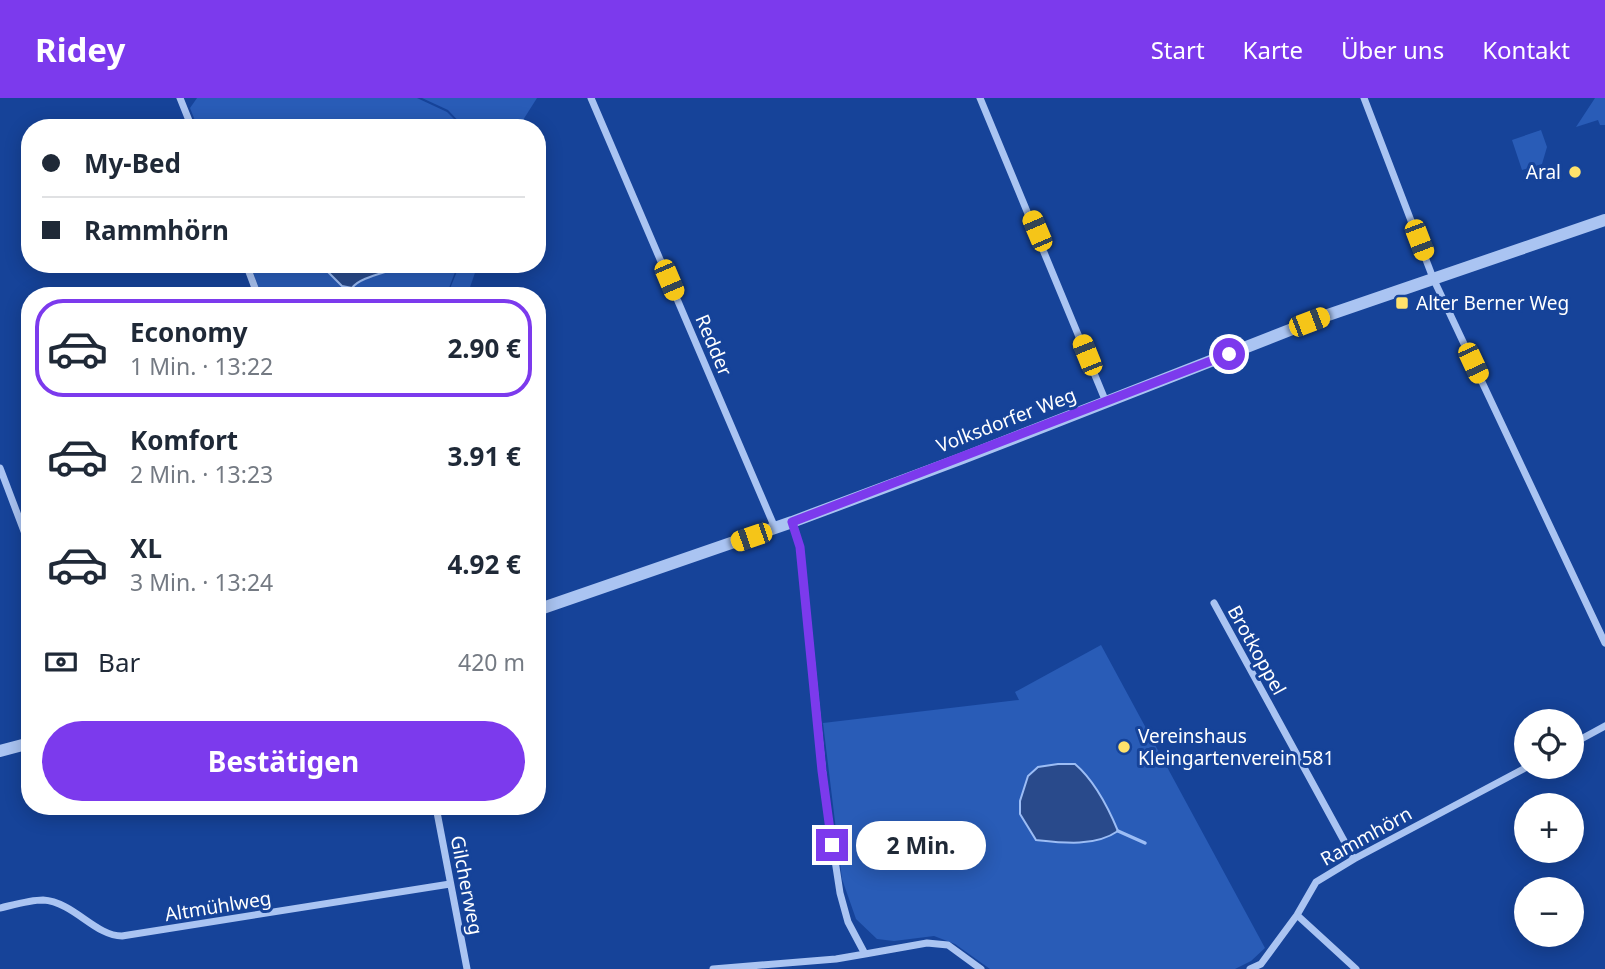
<!DOCTYPE html>
<html lang="de">
<meta charset="utf-8">
<style>
body{margin:0;font-family:"Noto Sans",sans-serif;background:#f2f2f3;color:#1f2937;height:100vh;display:flex;flex-direction:column;font-size:26px;white-space:nowrap}
*{box-sizing:border-box;margin:0}
p{font-size:23px;color:#747a83}
.icon{flex:none;width:38px;height:38px;fill:none;stroke:currentColor;stroke-width:2;stroke-linecap:round;stroke-linejoin:round}
.map{position:relative;flex:1;overflow:hidden}
.side{position:absolute;left:21px;top:189px;width:525px;height:528px;display:flex;flex-direction:column;background:#fff;border-radius:28px;box-shadow:0 4px 18px #0003}
.side>*{flex:none}
.banner{position:absolute;left:21px;top:21px;width:525px;height:154px;border-radius:28px;box-shadow:0 4px 18px #0003;display:grid;align-content:center;height:154px;padding:0 21px;background:#fff}
.tools{position:absolute;left:1514px;top:611px;display:grid;gap:14px}
.tools a{display:grid;place-items:center;width:70px;height:70px;border-radius:50%;background:#fff;box-shadow:0 4px 18px #0003;font-size:35px}
.end{position:absolute;width:32px;height:32px;margin:-16px;border:9px solid #7c3aed;background:#fff;box-shadow:0 0 0 4px #fff}
.from{border-radius:50%}
.bubble{position:absolute;height:49px;border-radius:24px;background:#fff;box-shadow:0 4px 18px #0003;font-size:23px;font-weight:700;line-height:49px;text-align:center}
.car{position:absolute;width:21px;height:42px;margin:-21px -10px;border-radius:9px;box-shadow:0 0 5px 2px #0007;background:linear-gradient(#f5c518 24%,#345 0 40%,#f5c518 0 76%,#345 0 86%,#f5c518 0)}
.banner b{display:flex;align-items:center;gap:24px;height:66px;font-size:26px}
.banner b+b{border-top:2px solid #e0e1e3}
.banner i{width:18px;height:18px;background:#1f2937}
ul{padding:12px 0 0;list-style:none}
li{display:flex;align-items:center;gap:21px;height:98px;margin:0 14px 10px;padding:0 7px;border:4px solid transparent;border-radius:28px}
li div{flex:1}
li b{display:block;font-size:26px}
li em{font-style:normal;font-weight:700}
li.active{border-color:#7c3aed}
li>.icon{width:63px;height:63px;stroke-width:1.5}
.pay{display:flex;align-items:center;gap:18px;height:77px;padding:0 21px;font-size:26px}
.pay p{margin-inline-start:auto}
.cta{display:flex;gap:14px;margin-top:auto;padding:14px 21px}
.cta a{flex:1;height:80px;border-radius:42px;background:#7c3aed;color:#fff;font-size:28px;font-weight:700;line-height:80px;text-align:center}
header{display:flex;align-items:center;gap:42px;box-sizing:border-box;height:98px;padding:0 35px;background:#7c3aed;color:#fff}
header strong{font-size:33px}
nav{display:flex;gap:38px;margin-inline-start:auto;font-size:24px}
.map>svg:first-child{display:block}
</style>
<header>
<strong>Ridey</strong>
<nav><a>Start</a><a>Karte</a><a>Über uns</a><a>Kontakt</a></nav>
</header>
<div class="map">
<svg width="1605" height="871" viewBox="0 0 1605 871">
<rect width="100%" height="100%" fill="#164399"/>
<path fill="#295cb7" d="M197,0h220l30,14 16,16h-265l-8,-20z
M422,0h115l-19,30h-53l-17,-18z
M1595,0h10v27h-5l-2,-5 -22,7z
M1541,32l6,17 -5,17 -20,6 -10,-30z
M250,166h70l1,3 36,14 39,-11 11,-6h51l-12,32h-184z
M460,166h18l-11,32h-20z
M1101,547l164,303 -14,13 -16,8h-245l-35,-25 -21,-8 -40,5 -17,-2 -21,-20 -14,-40 -19,-156 196,-23 -4,-8z"/>
<path fill="#294a8b" stroke="#9cbdf5" stroke-width="2" d="M320,166h87c-15,8 -47,12 -55,24l-10,-2z
M1058,666h17c20,17 33,43 43,67 -23,16 -55,12 -82,9l-16,-26v-13l8,-25 10,-9z"/>
<g fill="none" stroke-linecap="round" stroke-linejoin="round">
<path stroke="#9cbdf5" stroke-width="3.5" d="M1118,733l27,12"/>
<path stroke="#aac4f2" stroke-width="7" d="M180,0l12,30
M591,0l184,430
M980,0l126,304
M1364,0l69,180 172,365
M246,166l12,32
M0,370l30,79
M792,424l8,25 25,248 15,98 8,29 17,32 62,-11 21,2 33,24
M1214,505l140,256
M1572,646l33,-18
M436,709l31,162
M0,810c13,-3 30,-8 43,-8 31,2 52,36 79,36l328,-52
M1297,817l59,54
M713,871l123,-10 29,-5
M1250,871l11,-5 36,-49 19,-33 38,-23 175,-93"/>
<path stroke="#aac4f2" stroke-width="12" d="M537,512l255,-88 171,-64 365,-143 277,-95
M0,653l30,-8"/>
</g>
<g fill="none" stroke-linecap="round" stroke-linejoin="round">
<path stroke="#7c3aed" stroke-width="9" d="M832,747l-10,-74 -22,-224 -8,-25 437,-168"/>
</g>
<g fill="#ffe26b" stroke="#164399" stroke-width="2.5">
<circle cx="1575" cy="74" r="7"/>
<rect x="1395" y="198" width="14" height="14" rx="3.5"/>
<circle cx="1124" cy="649" r="7"/>
</g>
<g text-anchor="middle" stroke-width="6" stroke-linejoin="round" paint-order="stroke">
<g font-size="19" fill="#fff" stroke="#164399" text-anchor="start">
<text x="1561" y="81" text-anchor="end">Aral</text>
<text x="1416" y="212">Alter Berner Weg</text>
<text x="1138" y="645">Vereinshaus<tspan x="1138" dy="22">Kleingartenverein 581</tspan></text>
</g>
<g font-size="19" fill="#fff" stroke="#164399">
<text transform="translate(714 247) rotate(67)" y="7">Redder</text>
<text transform="translate(1006 322) rotate(-21)" y="7">Volksdorfer Weg</text>
<text transform="translate(1257 552) rotate(61)" y="7">Brotkoppel</text>
<text transform="translate(1366 738) rotate(-29)" y="7">Rammhörn</text>
<text transform="translate(467 787) rotate(79)" y="7">Gilcherweg</text>
<text transform="translate(218 808) rotate(-9)" y="7">Altmühlweg</text>
</g>
</g>
</svg>
<div class="tools">
<a><svg class="icon" aria-label="locate" viewBox="0 0 24 24"><circle cx="12" cy="12" r="6"/><path d="M12 2v4M12 18v4M2 12h4M18 12h4"/></svg></a>
<a>+</a>
<a>−</a>
</div>
<i class="end from" style="left:1229px;top:256px"></i>
<i class="end" style="left:832px;top:747px"></i>
<div class="bubble" style="left:856px;top:723px;width:130px">2 Min.</div>
<i class="car" style="left:1037px;top:133px;rotate:337deg"></i>
<i class="car" style="left:1419px;top:142px;rotate:159deg"></i>
<i class="car" style="left:669px;top:182px;rotate:157deg"></i>
<i class="car" style="left:1309px;top:224px;rotate:69deg"></i>
<i class="car" style="left:1087px;top:257px;rotate:338deg"></i>
<i class="car" style="left:1473px;top:265px;rotate:155deg"></i>
<i class="car" style="left:751px;top:439px;rotate:251deg"></i>
<div class="banner">
<b><i class="from"></i>My-Bed</b>
<b><i></i>Rammhörn</b>
</div>
<section class="side">
<ul>
<li class="active"><svg class="icon" aria-label="car" viewBox="0 0 24 24"><path d="M5 17H2v-5l4-1 3-4h7l3 4 3 1v5h-3M9 17h6M6 11h13"/><circle cx="7" cy="17" r="2"/><circle cx="17" cy="17" r="2"/></svg><div><b>Economy</b><p>1 Min. · 13:22</p></div><em>2.90 €</em></li>
<li><svg class="icon" aria-label="car" viewBox="0 0 24 24"><path d="M5 17H2v-5l4-1 3-4h7l3 4 3 1v5h-3M9 17h6M6 11h13"/><circle cx="7" cy="17" r="2"/><circle cx="17" cy="17" r="2"/></svg><div><b>Komfort</b><p>2 Min. · 13:23</p></div><em>3.91 €</em></li>
<li><svg class="icon" aria-label="car" viewBox="0 0 24 24"><path d="M5 17H2v-5l4-1 3-4h7l3 4 3 1v5h-3M9 17h6M6 11h13"/><circle cx="7" cy="17" r="2"/><circle cx="17" cy="17" r="2"/></svg><div><b>XL</b><p>3 Min. · 13:24</p></div><em>4.92 €</em></li>
</ul>
<div class="pay"><svg class="icon" aria-label="cash" viewBox="0 0 24 24"><path d="M3 7h18v10H3z"/><circle cx="12" cy="12" r="2"/></svg>Bar<p>420 m</p></div>
<div class="cta"><a>Bestätigen</a></div>
</section>
</div>
